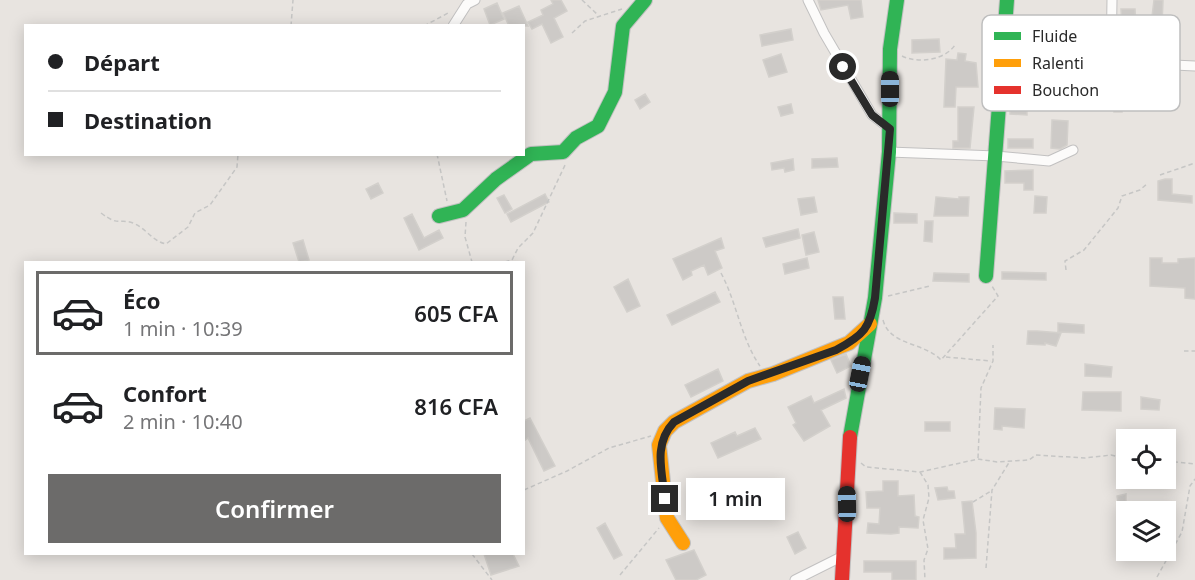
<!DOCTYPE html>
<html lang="fr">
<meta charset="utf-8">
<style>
body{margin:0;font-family:"Noto Sans",sans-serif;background:#f2f2f2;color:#202124;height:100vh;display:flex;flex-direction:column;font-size:22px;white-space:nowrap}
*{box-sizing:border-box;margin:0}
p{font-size:20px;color:#757577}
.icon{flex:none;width:33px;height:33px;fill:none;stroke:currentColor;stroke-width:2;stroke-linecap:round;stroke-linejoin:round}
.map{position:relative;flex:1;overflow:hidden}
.panel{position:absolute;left:24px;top:261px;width:501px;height:294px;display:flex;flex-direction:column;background:#fff;border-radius:0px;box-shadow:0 3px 15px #0003}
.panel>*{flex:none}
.banner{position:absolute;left:24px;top:24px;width:501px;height:132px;border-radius:0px;box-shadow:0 3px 15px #0003;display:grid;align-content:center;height:132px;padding:0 24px;background:#fff}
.fabs{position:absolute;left:1116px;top:429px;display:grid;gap:12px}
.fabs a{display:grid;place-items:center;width:60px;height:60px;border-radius:0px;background:#fff;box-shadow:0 3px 15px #0003;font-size:30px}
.end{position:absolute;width:27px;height:27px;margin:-14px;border:8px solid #2a2a2a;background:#fff;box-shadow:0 0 0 3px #fff}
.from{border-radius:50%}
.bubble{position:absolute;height:42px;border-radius:0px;background:#fff;box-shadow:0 3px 15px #0003;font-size:20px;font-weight:600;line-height:42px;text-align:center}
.car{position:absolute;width:18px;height:36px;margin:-18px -9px;border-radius:8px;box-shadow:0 0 4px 2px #0007;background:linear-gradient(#222 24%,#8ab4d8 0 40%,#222 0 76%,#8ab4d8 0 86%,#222 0)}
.banner b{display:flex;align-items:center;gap:21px;height:57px;font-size:22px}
.banner b+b{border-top:2px solid #e0e0e0}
.banner i{width:15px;height:15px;background:#202124}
ul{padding:10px 0 0;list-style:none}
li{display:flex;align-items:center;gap:18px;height:84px;margin:0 12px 9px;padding:0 12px;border:3px solid transparent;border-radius:0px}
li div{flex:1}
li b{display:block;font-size:22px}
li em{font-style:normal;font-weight:600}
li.selected{border-color:#6c6b6a}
li>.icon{width:54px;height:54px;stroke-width:1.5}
.button{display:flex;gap:12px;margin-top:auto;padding:12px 24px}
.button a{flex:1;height:69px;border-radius:0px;background:#6c6b6a;color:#fff;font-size:24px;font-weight:600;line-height:69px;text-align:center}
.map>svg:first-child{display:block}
</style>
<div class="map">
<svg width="1195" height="580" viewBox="0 0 1195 580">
<rect width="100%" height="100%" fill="#e8e4e0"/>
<path fill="#cdcac7" stroke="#d3d0cc" stroke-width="1.5" d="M551,0h10l6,11 -13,7 9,19 -12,6 -9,-19 -10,5 -4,-7 15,-7 -2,-5 12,-6z
M818,0h43l2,17 -12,2 -3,-14 -27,5z
M1154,0h9l-1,26h8l-1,27 -9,-1v5l-11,-1 1,-13 5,1 1,-18 -5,-1z
M497,3l7,16 -14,6 -6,-16z
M519,6l9,20h-19l-6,-13z
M1121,9h14l1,17h-14z
M791,29l2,11 -31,6 -2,-11z
M939,39l1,13 -28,1v-13z
M958,53l8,1 -1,7 11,2 2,24h-22l-1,20h-11l2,-48 11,1z
M781,54l6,18 -18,5 -6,-17z
M1115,85h7v27h-8z
M645,94l5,8 -10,7 -5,-9z
M1010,103h17v12l-17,-1z
M791,104l2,9 -12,3 -3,-9z
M958,107h16l-4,41h-17v-7h5z
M1052,120l16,1 -1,24 -7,4 -9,-1z
M1008,139h25v9h-25z
M837,158l1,9 -26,1v-9z
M793,159l1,11 -9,2 -1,-4 -12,2 -1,-7z
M1033,170v20h-9v-7h-19v-12z
M1165,179h7v15l20,2v7l-34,-3v-19z
M378,183l5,10 -12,6 -5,-10z
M545,194l4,8 -38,20 -4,-8z
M504,195l8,14 -7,4 -8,-15z
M1035,196l12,1 -1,16h-12z
M814,197l3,15 -16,3 -3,-16z
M936,197l23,2v-2h10l-1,19h-34z
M894,213l23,1v9h-23z
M412,214l12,24 15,-8 4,8 -24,12 -15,-32z
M925,221h8l-1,21 -8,-1z
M798,229l2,9 -34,9 -3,-9z
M814,232l5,20 -13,3 -4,-20z
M721,238l3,10 -9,3 7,17 -14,7 -4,-10 -13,6 1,4 -9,5 -10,-21z
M303,240l6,20 -10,2 -6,-19z
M807,258l2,10 -24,6 -2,-10z
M1150,258h12v5h16v-4l17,-1v41l-10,-1v-10l-35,-2z
M1002,272l44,1v7l-44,-1z
M934,273l35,1v8l-36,-1z
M628,279l12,27 -13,6 -13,-25z
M715,292l5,10 -48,23 -5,-10z
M833,297h10l2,22h-10z
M1058,323l26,2v8l-26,-1z
M1028,331h9l24,2 -5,13 -11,-3v2l-18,-1z
M846,354l5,12 -14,7 -6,-13z
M1085,364l27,3 -1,10 -26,-1z
M718,369l5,12 -32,16 -6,-12z
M844,389l2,9 -25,12 9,16 -26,15 -11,-16 3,-2 -8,-16 23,-11 3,7z
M1083,392h38v19l-39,-1z
M1141,397l19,3 -1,10 -18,-1z
M995,408l30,1 -1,19 -22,-2v4l-8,-1z
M530,418l25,48 -11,5 -16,-33 -4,3v-20z
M925,422h25v9h-25z
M755,428l6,11 -43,19 -7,-15 24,-11 2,4z
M883,481h15v15l16,-1 1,21 4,1 -1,11 -19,-1v6l-8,1 -24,-1 1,-10 11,1 1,-16h-13l-1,-16 17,-1z
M947,487l1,4h6l1,7 -17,2 -3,-12z
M1126,494v33h-4l-5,-31z
M972,501l4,32v25l-32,1v-11h12l-1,-14h10l-3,-32z
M605,523l17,32 -8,4 -17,-31z
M798,532l8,16 -11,6 -8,-17z
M694,550l12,25 -10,5h-20l-10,-20z
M484,554h29l6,12 -28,9z
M864,561h52v19h-24v-8h-28z"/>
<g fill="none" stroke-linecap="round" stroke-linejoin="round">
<defs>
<path id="street" d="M808,0l16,33 48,82 18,14
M1112,0l-1,62 84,4
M453,26l14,-22 8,-4
M889,152l107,4 53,5 24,-11
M795,580l50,-25"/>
<path id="fast" d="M439,216l24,-6 33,-31 35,-25 32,-2 13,-14 22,-12 17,-34 8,-66 22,-26
M986,276l21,-276
M850,437l25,-139 14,-146 1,-103 7,-49"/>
<path id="slow" d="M683,543l-16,-25 -8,-73 6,-14 9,-9 74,-41 25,-7 76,-31 21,-19"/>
<path id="jam" d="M842,580l8,-143"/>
</defs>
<use href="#street" stroke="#c2c1c1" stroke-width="11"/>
<use href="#fast" stroke="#c2c1c1" stroke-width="16"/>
<use href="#slow" stroke="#c2c1c1" stroke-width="16"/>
<use href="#jam" stroke="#c2c1c1" stroke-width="16"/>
<path stroke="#c6c6c5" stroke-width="1.5" stroke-dasharray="4.5 3" stroke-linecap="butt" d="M582,0l16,15
M291,26l2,-26
M424,26l26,-14
M572,33l13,-12 37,-12
M902,56c16,8 43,4 53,-11
M1014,81h34l6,-3 56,-4v-3
M437,154l10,47
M1160,175l35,-12
M101,213c19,14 17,5 32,10 13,5 19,18 33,21l22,-17 7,-14 15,-8 27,-38 1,-13
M466,222l-1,15 7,25
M505,262l7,-2 6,-12 15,-15 33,-70
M1066,270l-1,-9 19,-11 34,-42 4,-12 18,-6 8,-7
M721,273c16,30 20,66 39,93
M888,296l42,-10
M883,320c7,26 41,22 58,40l57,-64 -6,-10
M1184,351h11
M946,357l45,4
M978,458l3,-70 12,-27v-16
M1166,461l29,3
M861,463l5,4 54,5 58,-13 19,3 32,-2 7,-5 49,3 26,-3 15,4
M920,472l8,13 1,13 -6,22 5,29 -4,11 1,20
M524,490l43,-19 42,-23 42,-12
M973,502l18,-11
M472,554l20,26
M986,568l6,-78 18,-29
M620,575l39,-47
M1157,577l25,-45 8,-46 5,-7"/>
<use href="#street" stroke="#fcfbfa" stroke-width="9"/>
<use href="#fast" stroke="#30b455" stroke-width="14"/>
<use href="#slow" stroke="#ff9f0a" stroke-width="14"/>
<use href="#jam" stroke="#e5322d" stroke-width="14"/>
</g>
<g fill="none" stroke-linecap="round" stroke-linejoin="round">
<path stroke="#2a2a2a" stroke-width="8" d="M665,499c-3,-28 -12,-55 9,-77l74,-41 88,-31c28,-15 34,-22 39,-52l15,-169 -18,-14 -29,-48"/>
</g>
<rect x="982" y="15" width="198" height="96" rx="9" fill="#fff" stroke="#bfbfbf" stroke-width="1.5"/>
<rect x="994" y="32" width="27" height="8" fill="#30b455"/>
<rect x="994" y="59" width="27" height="8" fill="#ff9f0a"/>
<rect x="994" y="86" width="27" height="8" fill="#e5322d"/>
<g font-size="16" fill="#2a2a2a">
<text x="1032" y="42">Fluide</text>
<text x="1032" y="69">Ralenti</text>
<text x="1032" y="96">Bouchon</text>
</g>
</svg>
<div class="fabs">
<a><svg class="icon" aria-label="locate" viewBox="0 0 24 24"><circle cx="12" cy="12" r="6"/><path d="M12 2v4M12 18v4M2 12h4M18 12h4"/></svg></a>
<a><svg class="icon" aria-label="layers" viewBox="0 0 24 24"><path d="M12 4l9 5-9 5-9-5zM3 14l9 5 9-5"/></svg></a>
</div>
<i class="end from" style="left:843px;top:67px"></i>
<i class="end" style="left:665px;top:499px"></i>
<div class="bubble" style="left:686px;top:478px;width:99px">1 min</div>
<i class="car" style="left:890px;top:89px;rotate:0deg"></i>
<i class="car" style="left:860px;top:374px;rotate:11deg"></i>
<i class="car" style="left:847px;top:504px;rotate:359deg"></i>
<div class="banner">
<b><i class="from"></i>Départ</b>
<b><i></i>Destination</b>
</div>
<section class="panel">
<ul>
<li class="selected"><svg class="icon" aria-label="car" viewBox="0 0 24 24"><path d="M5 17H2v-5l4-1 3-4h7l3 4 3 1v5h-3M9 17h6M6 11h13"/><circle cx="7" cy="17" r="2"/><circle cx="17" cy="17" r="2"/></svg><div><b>Éco</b><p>1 min · 10:39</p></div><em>605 CFA</em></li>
<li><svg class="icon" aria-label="car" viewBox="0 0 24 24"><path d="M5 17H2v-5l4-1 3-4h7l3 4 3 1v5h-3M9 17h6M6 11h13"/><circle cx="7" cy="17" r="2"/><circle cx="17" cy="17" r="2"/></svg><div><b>Confort</b><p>2 min · 10:40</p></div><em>816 CFA</em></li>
</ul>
<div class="button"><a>Confirmer</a></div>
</section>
</div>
